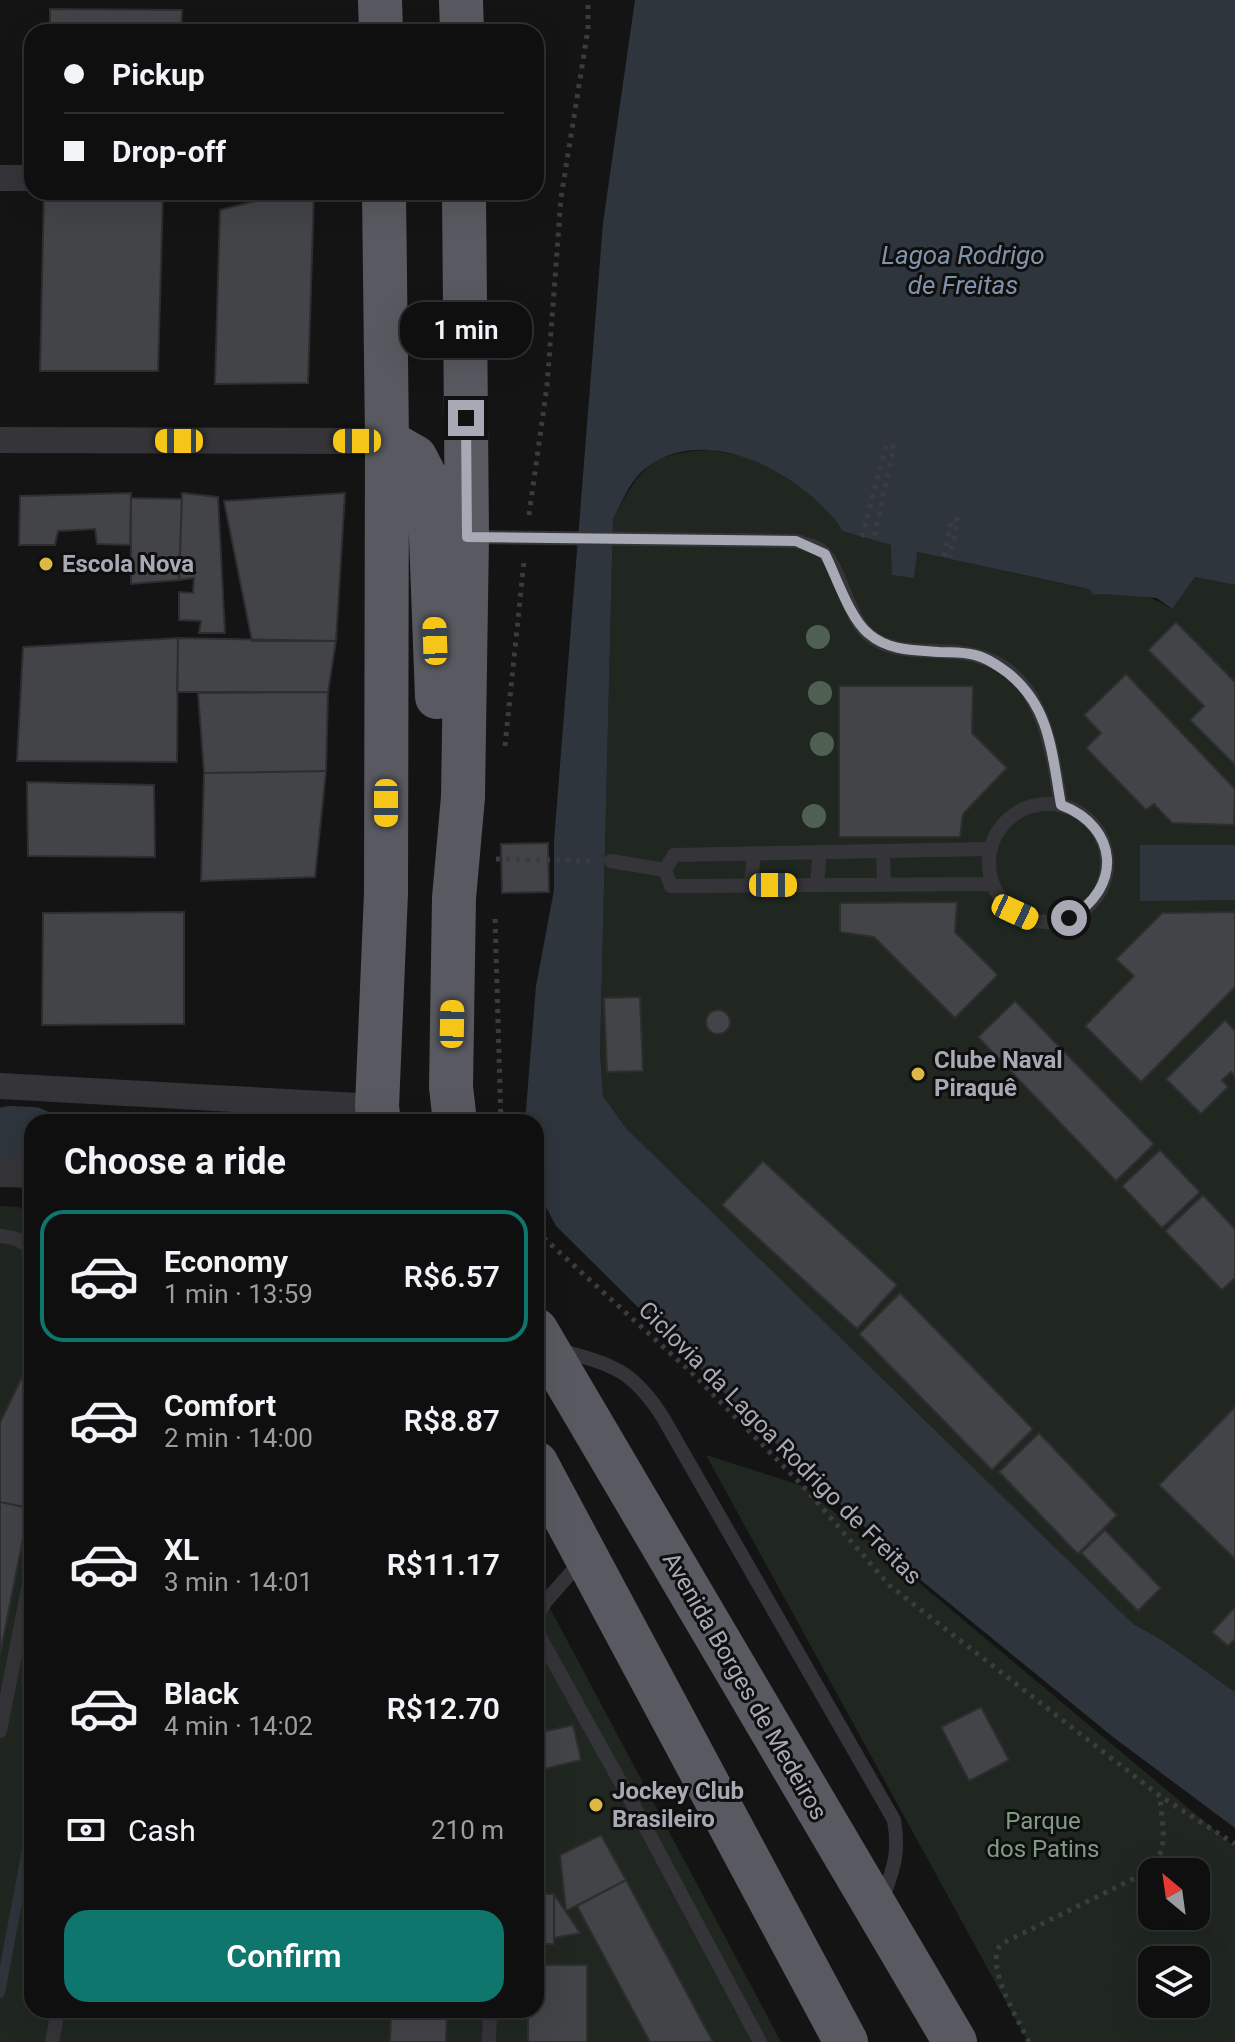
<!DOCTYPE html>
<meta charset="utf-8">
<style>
body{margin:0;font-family:Roboto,sans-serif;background:#181819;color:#f1f3f6;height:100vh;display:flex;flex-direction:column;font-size:30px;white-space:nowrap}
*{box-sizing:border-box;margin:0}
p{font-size:26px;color:#9b9c9f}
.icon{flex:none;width:44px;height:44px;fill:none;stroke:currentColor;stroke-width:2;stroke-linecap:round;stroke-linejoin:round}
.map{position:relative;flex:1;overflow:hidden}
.drawer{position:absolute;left:24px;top:1114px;width:520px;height:904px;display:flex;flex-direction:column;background:#0f0f10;border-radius:24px;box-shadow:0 8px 32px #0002,0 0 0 2px #2f2f30}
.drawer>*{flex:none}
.guide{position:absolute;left:24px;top:24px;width:520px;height:176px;border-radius:24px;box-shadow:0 8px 32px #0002,0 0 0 2px #2f2f30;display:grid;align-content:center;height:176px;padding:0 40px;background:#0f0f10}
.needle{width:52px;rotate:331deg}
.buttons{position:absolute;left:1138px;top:1858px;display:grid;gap:16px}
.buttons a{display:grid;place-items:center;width:72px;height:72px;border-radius:16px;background:#0f0f10;box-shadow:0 8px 32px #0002,0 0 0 2px #2f2f30;font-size:40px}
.end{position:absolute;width:36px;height:36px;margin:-18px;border:10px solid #a7a9b4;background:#111;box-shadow:0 0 0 4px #111}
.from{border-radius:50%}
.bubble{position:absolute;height:56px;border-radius:24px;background:#0f0f10;box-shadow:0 8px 32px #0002,0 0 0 2px #2f2f30;font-size:26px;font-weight:600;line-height:56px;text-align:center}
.car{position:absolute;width:24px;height:48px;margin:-24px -12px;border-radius:10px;box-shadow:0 0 6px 2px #0007;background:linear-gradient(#f5c518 24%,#345 0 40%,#f5c518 0 76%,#345 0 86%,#f5c518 0)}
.guide b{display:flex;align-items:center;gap:28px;height:76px;font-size:30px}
.guide b+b{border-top:2px solid #2f2f30}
.guide i{width:20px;height:20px;background:#f1f3f6}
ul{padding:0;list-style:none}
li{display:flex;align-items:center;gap:24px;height:132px;margin:0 16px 12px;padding:0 24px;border:4px solid transparent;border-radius:24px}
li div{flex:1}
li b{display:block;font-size:30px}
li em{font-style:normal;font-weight:600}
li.selected{border-color:#0f766e}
li>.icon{width:72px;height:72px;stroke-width:1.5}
h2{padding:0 40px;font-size:36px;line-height:96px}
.pay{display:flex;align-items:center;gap:20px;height:88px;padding:0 40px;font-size:30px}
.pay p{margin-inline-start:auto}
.button{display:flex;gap:16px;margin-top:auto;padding:16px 40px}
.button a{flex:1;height:92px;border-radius:24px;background:#0f766e;color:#fff;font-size:32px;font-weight:600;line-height:92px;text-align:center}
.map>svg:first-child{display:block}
</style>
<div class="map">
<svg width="1235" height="2042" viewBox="0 0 1235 2042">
<rect width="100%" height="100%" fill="#141415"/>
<path fill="#202721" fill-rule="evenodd" d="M713,450c15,4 34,6 49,12 21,9 72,48 80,69l50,14v30l22,2 2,-25 173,37 4,6c26,-4 58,-2 78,14l24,-32 40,8v1107l-73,-52 -29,-15 -507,-497 -23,-32 -3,-43 13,-534c28,-52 37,-67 100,-69z
M0,1206l19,1 13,12v791h504v-428l245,460h-781z
M706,1455l97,31 432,361v195h-207zM1152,1872h44v44h-44zM1152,1960h44v44h-44z"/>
<path fill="#2e353c" d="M635,0h600v585l-40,-8 -23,32 -15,-11 -53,-4 -11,1 -4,-6 -172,-37 -3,26 -22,-3 -1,-30 -49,-14c-4,-10 -12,-16 -19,-24 -42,-43 -122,-81 -177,-39 -16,12 -24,34 -33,51l-13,534 3,43 23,32 507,496 29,16 73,52v136l-122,-91 -191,-156 -153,-144 -213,-211 -20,-38v-66h-11l11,-136 18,-96v-49l49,-618z
M1140,845h95v55l-95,1z"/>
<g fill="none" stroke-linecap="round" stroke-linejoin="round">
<path stroke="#2e353c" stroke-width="10" d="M0,1993l32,-170"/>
<path stroke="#2e353c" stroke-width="58" d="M10,1135l22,1"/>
</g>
<path fill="#434448" stroke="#2e2e31" stroke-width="2" d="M50,9l132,1 -1,22h-131z
M44,192h119l-5,179h-118z
M291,192h23l-6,191 -93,1 5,-174z
M131,493l-1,52 -33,-1 -2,-15 -37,2 -3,14h-36l1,-49z
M182,493l36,4 7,136h-26l2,-12 -22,-1v-28l14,1 1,-15 -15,2z
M345,493l-9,148h-84l-28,-140z
M131,498l51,1 -3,81 -48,4z
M1176,622l59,60v83l-45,-45 14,-14 -56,-56z
M178,638l-1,124 -160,-1 6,-114z
M178,638l158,3 -8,51h-151z
M1126,674l109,115 -1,36 -62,-2 -18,-19 -8,6 -60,-62 15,-15 -17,-18z
M839,686h134l-1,47 35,35 -44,46 -3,23h-121z
M328,692l-2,79 -122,2 -6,-80z
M326,771l-11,106 -114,4 3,-108z
M27,782l127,3 1,72 -127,-1z
M548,843l1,49 -47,1 -1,-49z
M957,902l-2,30 43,43 -43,43 -81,-81 -34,-5v-29z
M184,912v112l-142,1 1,-112z
M1235,912v75l-94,95 -56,-56 49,-50 -18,-17 46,-46z
M640,997l3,74 -36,1 -3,-74z
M1015,1001l139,143 -38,37 -138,-144z
M706 1022a12 12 0 1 1 24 0a12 12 0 1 1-24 0Z
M1225,1020l10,11v46l-4,-5 -9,8 6,7 -27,27 -35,-35z
M1160,1150l40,42 -38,36 -40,-42z
M763,1161l134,124 -40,44 -135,-124z
M1203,1195l32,34v49l-13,12 -57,-59z
M32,1221v21l-9,-15z
M900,1293l133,136 -41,41 -133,-136z
M32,1356v139l-3,13 -29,-6v-79z
M1235,1407v152l-76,-74z
M1039,1433l78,82 -39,39 -79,-82z
M0,1502l29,6 -29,147z
M1105,1530l56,58 -23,23 -57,-58z
M1235,1607v32l-7,7 -16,-14z
M539,1700l7,31 27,-6 8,35 -45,11v-70z
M981,1707l28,53 -40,21 -28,-54z
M601,1835l25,45 -60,31 -6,-56z
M626,1880l87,162h-63l-73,-136z
M536,1894h18v50h-18z
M554,1894l26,39 -26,5z
M536,1965h51v77h-59v-32h8z
M391,2010h56l-1,32h-56z"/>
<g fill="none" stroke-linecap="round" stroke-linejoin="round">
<path stroke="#3b3c40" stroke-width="5" stroke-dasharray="4 6" stroke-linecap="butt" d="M529,515l18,-129 14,-188 27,-169v-29
M862,537l24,-92 8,2 -21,94
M944,556l8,-37 6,1 -8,37
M505,746l19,-185
M496,859l94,2
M495,919l6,203
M536,1231l155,141 112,114 86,99 271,211 75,48
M1029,2042c-11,-23 -45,-76 -28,-98l146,-72c24,-23 15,-43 13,-75"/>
<path stroke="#353539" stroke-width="14" d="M472,537l324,4c9,3 21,5 28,12 17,17 23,62 44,81 18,16 41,16 64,17 12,1 25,0 37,3 74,13 82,92 92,151
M989 863a59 59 0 1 1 118 0a59 59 0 1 1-118 0Z
M991,849l-317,6 -9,15 6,16 322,-2
M883,851l1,34
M611,861l54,9
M751,885l3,-32
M817,885l3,-33
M0,1236l14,2 18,9
M558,1350c52,14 73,18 104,66l232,404c6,35 -1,49 -12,81
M536,1618l10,-17 37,-42
M536,1630l105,189 119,223
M0,1731l32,-162
M52,2042l6,-32
M489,2042l1,-32"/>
<path stroke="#353539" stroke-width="26" d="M0,178h32
M0,440l387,1
M0,1086l377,21"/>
<path stroke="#353539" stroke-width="32" d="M0,1171l32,1"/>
<path stroke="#595a61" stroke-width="44" d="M380,0l1,32
M461,0l1,32
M387,441l28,16 14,27 8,213
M379,1122l-2,-15 9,-214 1,-452 -3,-249
M455,1122l-4,-35 3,-189 9,-101 4,-260 -3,-345
M536,1330l419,712
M536,1463l310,579"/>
</g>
<g fill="#4f5f52">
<circle cx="818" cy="637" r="12"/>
<circle cx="820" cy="693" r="12"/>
<circle cx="822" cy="744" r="12"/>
<circle cx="814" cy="816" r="12"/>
</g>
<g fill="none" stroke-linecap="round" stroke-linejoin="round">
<path stroke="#a7a9b4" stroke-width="10" d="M466,418l1,119 329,4 29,13c11,22 25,65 44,80 20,17 45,16 70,18 10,0 21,0 31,2 14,2 26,10 38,19 43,34 44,82 53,132 58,22 62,83 8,113"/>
</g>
<g fill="#ddb943" stroke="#0f0f10" stroke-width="3">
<circle cx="46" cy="564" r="8"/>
<circle cx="918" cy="1074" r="8"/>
<circle cx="596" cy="1805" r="8"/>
</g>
<g text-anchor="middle" stroke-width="6" stroke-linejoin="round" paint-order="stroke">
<g font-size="24" font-weight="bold" fill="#a7a9b4" stroke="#0f0f10" text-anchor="start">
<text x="62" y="572">Escola Nova</text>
<text x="934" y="1068">Clube Naval<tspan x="934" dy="28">Piraquê</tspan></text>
<text x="612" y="1799">Jockey Club<tspan x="612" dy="28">Brasileiro</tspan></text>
</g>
<g font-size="24" fill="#a7a9b4" stroke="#0f0f10">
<text transform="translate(780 1443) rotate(45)" y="8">Ciclovia da Lagoa Rodrigo de Freitas</text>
<text transform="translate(745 1686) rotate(60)" y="8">Avenida Borges de Medeiros</text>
</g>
<g font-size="24" fill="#809d84" stroke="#0f0f10">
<text x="1043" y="1829">Parque<tspan x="1043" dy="28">dos Patins</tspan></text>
</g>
<g font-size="26" font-style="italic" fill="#8193ab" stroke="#0f0f10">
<text x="963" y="264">Lagoa Rodrigo<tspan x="963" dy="30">de Freitas</tspan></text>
</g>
</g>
</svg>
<div class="buttons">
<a><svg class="needle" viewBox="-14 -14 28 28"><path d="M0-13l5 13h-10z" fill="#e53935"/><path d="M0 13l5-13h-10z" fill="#9b9c9f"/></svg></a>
<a><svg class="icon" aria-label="layers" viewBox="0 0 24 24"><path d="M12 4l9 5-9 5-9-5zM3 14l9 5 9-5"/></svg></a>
</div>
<i class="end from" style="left:1069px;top:918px"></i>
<i class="end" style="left:466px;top:418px"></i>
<div class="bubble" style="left:400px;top:302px;width:132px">1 min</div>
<i class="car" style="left:179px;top:441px;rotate:270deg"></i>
<i class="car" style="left:357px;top:441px;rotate:270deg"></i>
<i class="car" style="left:435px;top:641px;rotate:358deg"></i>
<i class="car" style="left:386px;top:803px;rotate:180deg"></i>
<i class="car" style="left:773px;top:885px;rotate:90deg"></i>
<i class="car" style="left:1015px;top:912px;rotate:115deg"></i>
<i class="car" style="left:452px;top:1024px;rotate:1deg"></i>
<div class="guide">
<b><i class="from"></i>Pickup</b>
<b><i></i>Drop-off</b>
</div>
<section class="drawer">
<h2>Choose a ride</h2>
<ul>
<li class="selected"><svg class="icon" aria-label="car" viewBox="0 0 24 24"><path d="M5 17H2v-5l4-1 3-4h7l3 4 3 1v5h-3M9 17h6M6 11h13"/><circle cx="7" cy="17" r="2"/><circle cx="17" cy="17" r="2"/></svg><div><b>Economy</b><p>1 min · 13:59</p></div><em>R$6.57</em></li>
<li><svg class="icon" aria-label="car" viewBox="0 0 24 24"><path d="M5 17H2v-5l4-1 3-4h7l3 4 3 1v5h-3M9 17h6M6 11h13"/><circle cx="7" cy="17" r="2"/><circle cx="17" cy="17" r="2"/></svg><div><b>Comfort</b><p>2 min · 14:00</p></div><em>R$8.87</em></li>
<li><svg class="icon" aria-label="car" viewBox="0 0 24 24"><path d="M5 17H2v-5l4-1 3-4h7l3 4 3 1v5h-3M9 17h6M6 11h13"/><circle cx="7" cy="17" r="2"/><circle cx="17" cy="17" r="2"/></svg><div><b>XL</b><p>3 min · 14:01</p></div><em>R$11.17</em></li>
<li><svg class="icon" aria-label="car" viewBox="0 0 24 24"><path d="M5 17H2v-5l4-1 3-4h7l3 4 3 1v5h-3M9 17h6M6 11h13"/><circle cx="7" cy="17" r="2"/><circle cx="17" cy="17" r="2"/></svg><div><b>Black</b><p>4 min · 14:02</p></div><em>R$12.70</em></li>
</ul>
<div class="pay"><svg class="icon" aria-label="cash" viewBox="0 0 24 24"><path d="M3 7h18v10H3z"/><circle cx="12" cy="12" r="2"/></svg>Cash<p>210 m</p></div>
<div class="button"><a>Confirm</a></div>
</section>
</div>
